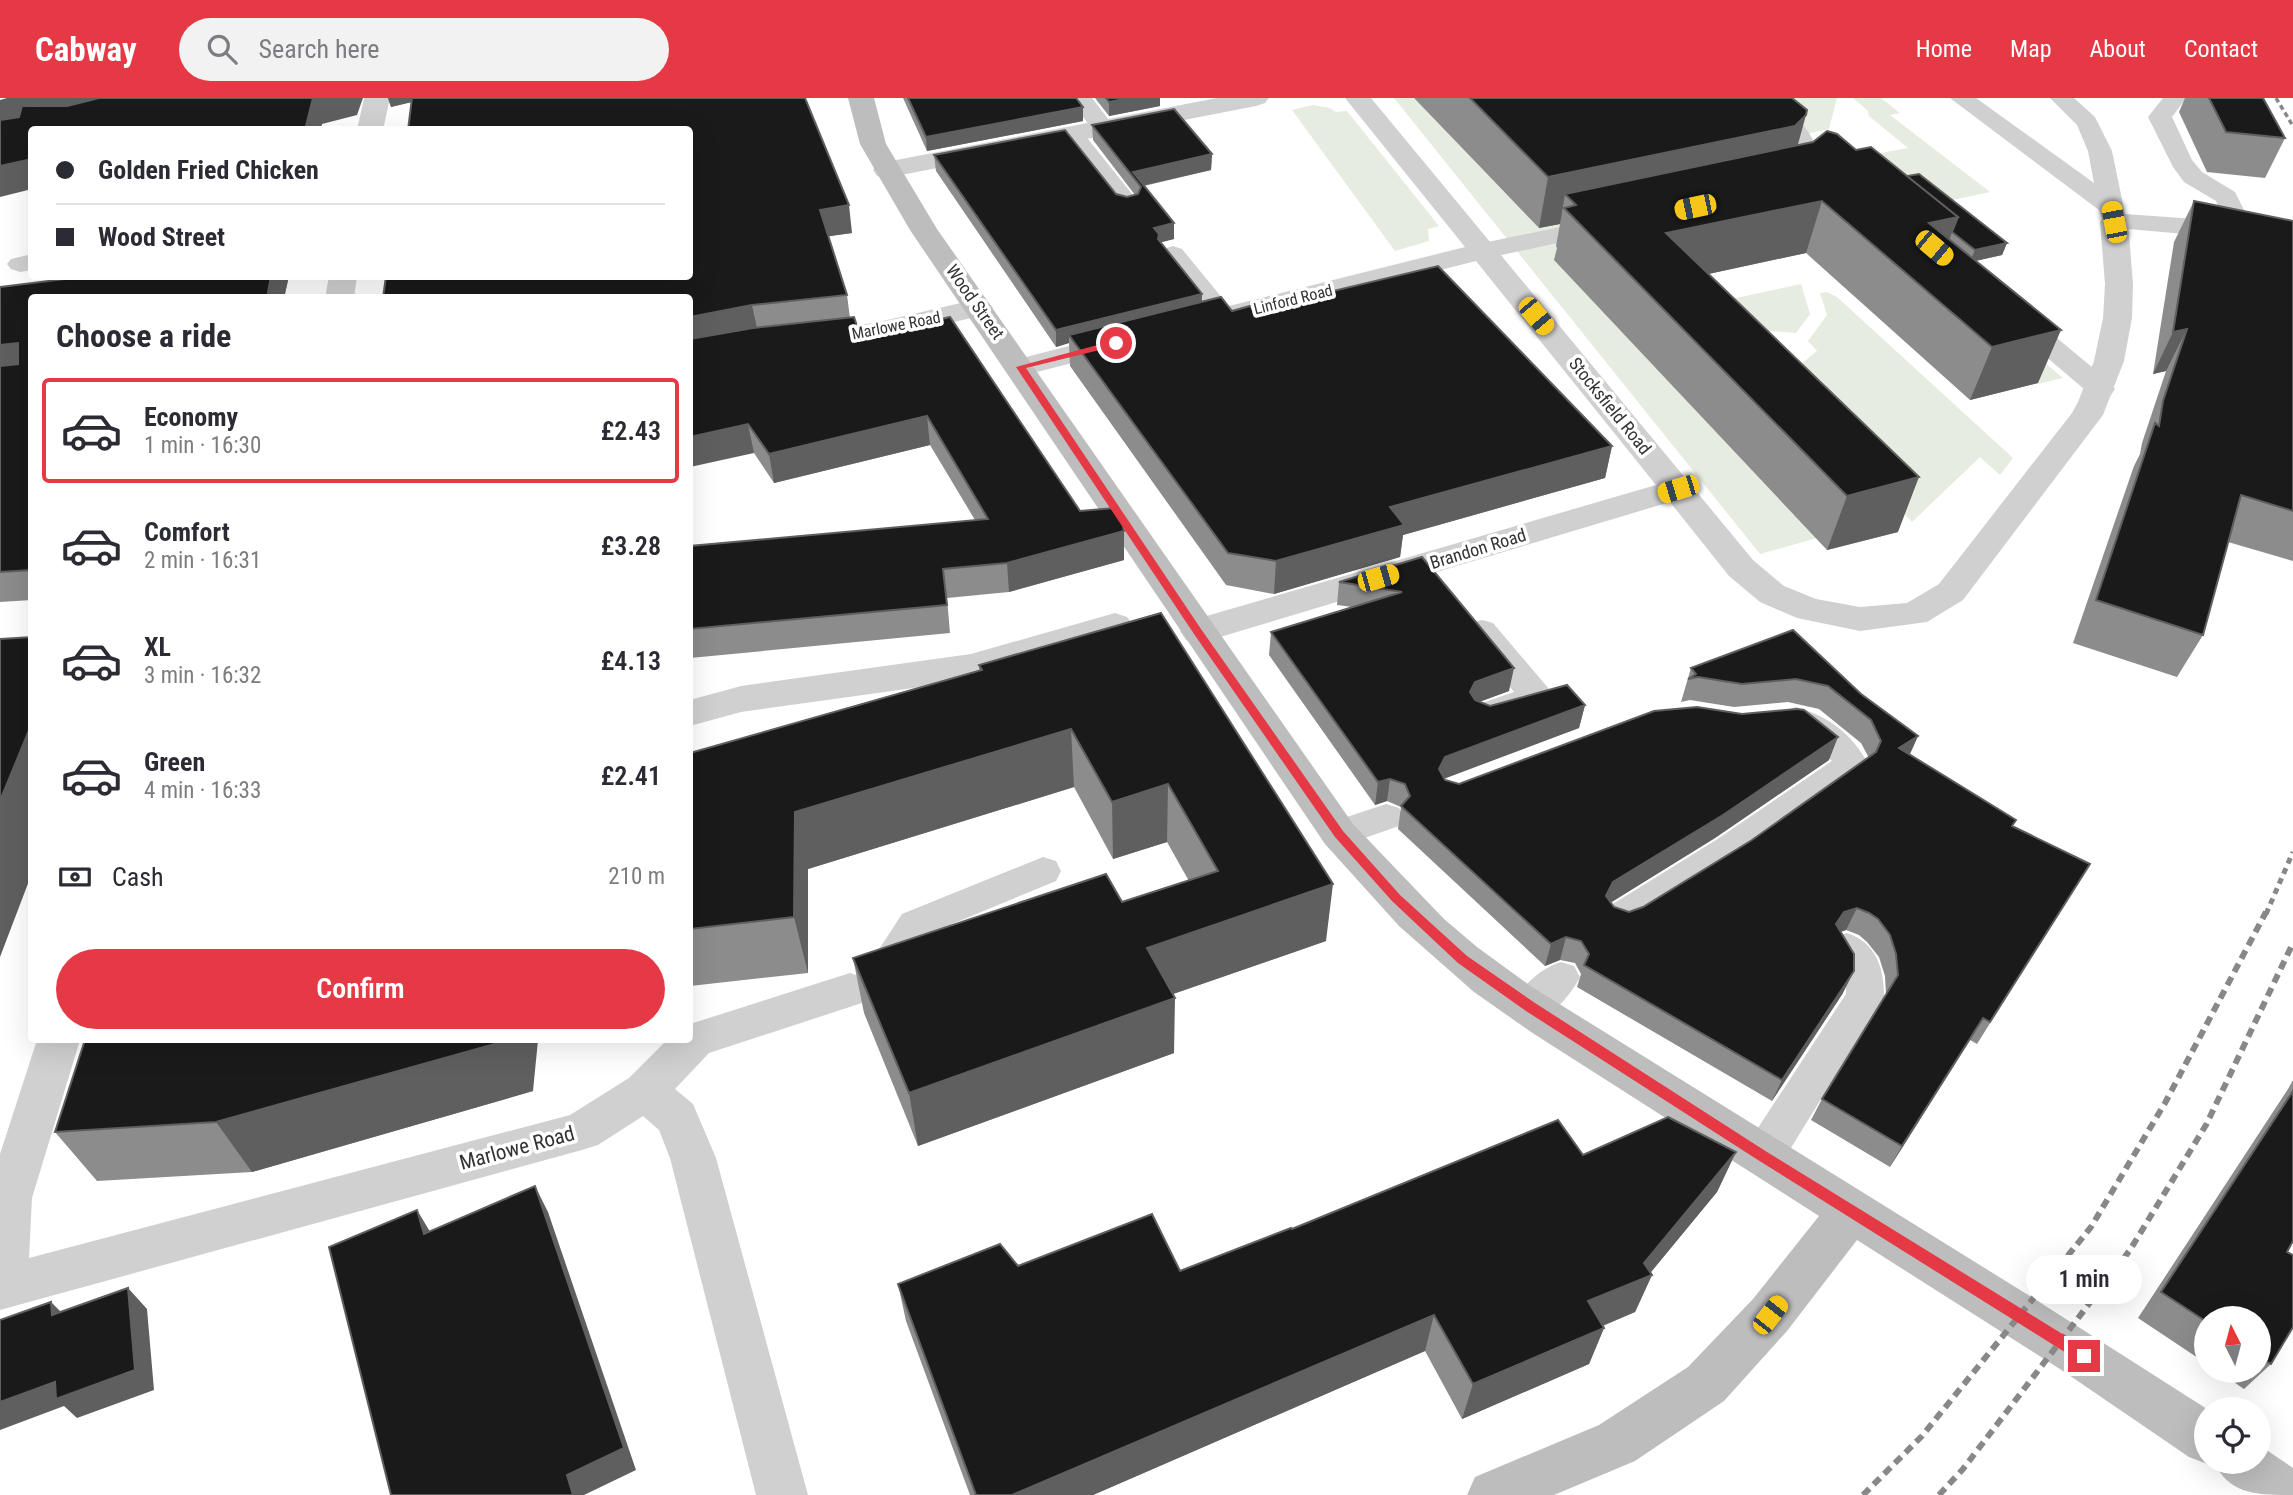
<!DOCTYPE html>
<meta charset="utf-8">
<style>
body{margin:0;font-family:"Roboto Condensed",sans-serif;background:#f2f2f3;color:#2b2b33;height:100vh;display:flex;flex-direction:column;font-size:26px;white-space:nowrap}
*{box-sizing:border-box;margin:0}
p{font-size:23px;color:#7c7c81}
.icon{flex:none;width:38px;height:38px;fill:none;stroke:currentColor;stroke-width:2;stroke-linecap:round;stroke-linejoin:round}
.map{position:relative;flex:1;overflow:hidden}
.details{position:absolute;left:28px;top:196px;width:665px;height:749px;display:flex;flex-direction:column;background:#fff;border-radius:7px;box-shadow:0 7px 28px #0002}
.details>*{flex:none}
.banner{position:absolute;left:28px;top:28px;width:665px;height:154px;border-radius:7px;box-shadow:0 7px 28px #0002;display:grid;align-content:center;height:154px;padding:0 28px;background:#fff}
.needle{width:46px;rotate:354deg}
.buttons{position:absolute;left:2194px;top:1208px;display:grid;gap:14px}
.buttons a{display:grid;place-items:center;width:77px;height:77px;border-radius:50%;background:#fff;box-shadow:0 7px 28px #0002;font-size:35px}
.end{position:absolute;width:32px;height:32px;margin:-16px;border:9px solid #e63946;background:#fff;box-shadow:0 0 0 4px #fff}
.from{border-radius:50%}
.bubble{position:absolute;height:49px;border-radius:24px;background:#fff;box-shadow:0 7px 28px #0002;font-size:23px;font-weight:600;line-height:49px;text-align:center}
.car{position:absolute;width:21px;height:42px;margin:-21px -10px;border-radius:9px;box-shadow:0 0 5px 2px #0007;background:linear-gradient(#f5c518 24%,#345 0 40%,#f5c518 0 76%,#345 0 86%,#f5c518 0)}
.banner b{display:flex;align-items:center;gap:24px;height:66px;font-size:26px}
.banner b+b{border-top:2px solid #e1e1e2}
.banner i{width:18px;height:18px;background:#2b2b33}
ul{padding:0;list-style:none}
li{display:flex;align-items:center;gap:21px;height:105px;margin:0 14px 10px;padding:0 14px;border:4px solid transparent;border-radius:7px}
li div{flex:1}
li b{display:block;font-size:26px}
li em{font-style:normal;font-weight:600}
li.active{border-color:#e63946}
li>.icon{width:63px;height:63px;stroke-width:1.5}
h2{padding:0 28px;font-size:32px;line-height:84px}
.pay{display:flex;align-items:center;gap:18px;height:77px;padding:0 28px;font-size:26px}
.pay p{margin-inline-start:auto}
.button{display:flex;gap:14px;margin-top:auto;padding:14px 28px}
.button a{flex:1;height:80px;border-radius:42px;background:#e63946;color:#fff;font-size:28px;font-weight:600;line-height:80px;text-align:center}
header{display:flex;align-items:center;gap:42px;box-sizing:border-box;height:98px;padding:0 35px;background:#e63946;color:#fff}
header strong{font-size:33px}
nav{display:flex;gap:38px;margin-inline-start:auto;font-size:24px}
.search{width:490px;height:63px;background:#f2f2f3;display:flex;align-items:center;gap:18px;box-sizing:border-box;padding:0 24px;border-radius:38px;color:#7c7c81;font-size:26px}
.map>svg:first-child{display:block}
</style>
<header>
<strong>Cabway</strong>
<div class="search"><svg class="icon" aria-label="search" viewBox="0 0 24 24"><circle cx="10" cy="10" r="6"/><path d="M15 15l6 6"/></svg>Search here</div>
<nav><a>Home</a><a>Map</a><a>About</a><a>Contact</a></nav>
</header>
<div class="map">
<svg width="2293" height="1397" viewBox="0 0 2293 1397">
<rect width="100%" height="100%" fill="#fff"/>
<path fill="#e6ecdf" d="M1394,0h20l92,96 212,-96h119l-8,31 -47,10 61,21 65,-12 -39,-32 -1,-5 -15,-13h28l19,15 -10,2 100,77 -56,12 -84,-4 213,178 -25,6 -211,-180 -272,56 262,278 -57,16z
M1313,7l17,3 6,4 11,-1 92,115 -11,3 1,12 -34,10 -103,-141z
M1801,186l9,30 -14,19 -37,-3 -41,-28z
M1827,194l10,5 176,161 -13,17 -20,-18 -68,65 -132,-141 37,-30 -9,-10 19,-26 -7,-22z"/>
<g fill="none" stroke-linecap="round" stroke-linejoin="round">
<path fill="#d0d0d0" fill-rule="evenodd" d="M1069,0h23l23,30 -4,5h-16z
M1744,0c8,0 20,0 27,1 28,15 66,55 36,83 -8,8 -13,10 -25,7l-3,-5c4,-6 11,-11 15,-17 14,-27 -38,-51 -50,-69z
M1950,0h26l118,85 -6,-32 -11,-26 -27,-27h24l21,19 17,34 13,63 99,7 -8,-20 -32,-19 -11,-15 -25,-50 15,-19h23l-14,19 20,43 10,12 33,20 17,34 -4,5 -40,5 -103,-9 -6,-17z
M1072,29l8,2 56,70 3,5 -3,5 -9,2 -9,-2 -54,-70 -4,-5 4,-5z
M1604,120l9,3 4,5 -4,5 -130,28 -9,-3 -4,-5 4,-5 9,-3z
M1173,148l9,3 50,61 4,6 -4,6 -9,2 -9,-2 -50,-63 -4,-5 4,-5z
M32,156v16l-12,2 -9,-3 -4,-5 4,-5z
M2018,213l9,2 84,70 4,6 -4,6 -10,2 -10,-2 -82,-70 -4,-6 4,-6z
M1482,522l11,3 56,66 5,8 -5,8 -55,18 -12,-4 -5,-8 5,-8 32,-11 -48,-61 5,-8z
M1796,609c34,10 56,27 73,58l-5,9 -122,86 -108,67 -13,5 -13,-5 -6,-10 6,-10 108,-67 116,-79 -24,-22 -24,-12 -5,-8 5,-8z
M1386,706l13,4 5,9 -5,9 -60,21 -13,-3 -5,-10 5,-10z
M1043,759l13,4 5,10 -5,10 -128,53 -34,55 -16,6 -14,-4 -5,-11 43,-66z
M1847,835c30,10 37,36 37,64l-106,172 -15,5 -15,-5 -6,-13 6,-13 98,-149v-19l-18,-27 6,-11z
M1561,864l13,4 6,11c-8,16 -29,42 -48,45 -5,1 -11,-2 -16,-4l-5,-11c9,-19 29,-39 50,-45z"/>
<path fill="#d0d0d0" fill-rule="evenodd" d="M364,0h26l-7,32h-26z
M1217,0h52l-4,5 -9,3 -370,72 -9,-2 -4,-6 4,-6 9,-2z
M1345,0h26l382,462 31,26 32,13 44,8 47,-4 32,-19 133,-171 6,-11 16,-41 9,-43 2,-34 -5,-62 4,-6 10,-2 10,2 4,6 5,62 -1,34 -8,43 -21,54 -140,185 -36,22 -67,9 -63,-13 -37,-16 -31,-26 -59,-74 -460,138 -12,3 -12,-3 -6,-9 6,-9 470,-137 -180,-224 -273,69 -10,-3 -5,-6 5,-6 272,-68z
M329,178h28l-3,22h-29z
M978,201l10,3 5,6 -5,6 -114,27 -65,7 -11,-3 -4,-6 4,-6 11,-3 65,-7z
M1120,235l11,3 4,6 -4,6 -110,28 -11,-3 -4,-6 4,-6z
M1115,515l12,4 6,8 -6,8 -156,47 -230,32 -51,14v-26l51,-14 230,-32z
M850,875l15,5 6,12 -6,12 -156,51 -34,36 18,15 23,54 92,337h-52l-86,-337 -11,-28 -16,-14 -45,29 -16,5 -582,160v-156l37,-114h43l-48,158 -3,60 541,-143 59,-37 38,-38h23v-16z"/>
<path fill="#bdbdbd" fill-rule="evenodd" d="M848,0h26l12,46 51,85 416,595 91,95 33,28 55,40 501,311 174,111v52h52v-16l34,23v27c-37,0 -63,0 -80,-34l-6,3 -18,-7 -126,-86 -206,-131 -70,91 -63,70 -89,60 -81,34h-87l8,-18 124,-52 89,-58 65,-68 66,-83 -288,-184 -57,-40 -75,-66 -74,-82 -415,-614 -50,-86z"/>
<path stroke="#888" stroke-width="3.5" stroke-dasharray="5 3.5" stroke-linecap="butt" d="M2276,0l17,28"/>
<path stroke="#888" stroke-width="5" stroke-dasharray="6 5" stroke-linecap="butt" d="M2266,816l27,-62"/>
<path stroke="#888" stroke-width="6" stroke-dasharray="9 6" stroke-linecap="butt" d="M1863,1397l59,-59 169,-209 74,-124 101,-191
M1939,1397l24,-26 167,-219 76,-125 87,-182"/>
</g>
<path fill="#8c8c8c" d="M388,0h417l47,135 -23,3 18,59 3,23 11,20 219,173 44,49 -115,32 -62,6 3,35 -260,25v-112l285,-26 -45,-75 -156,38 -20,-30 -342,-351 -21,5z
M903,0h173l7,23 -156,30z
M1095,0h65v8l-51,10z
M1414,0h126l267,12 -10,35 59,5 51,26 100,67 -5,12 -26,6 62,122 -68,17 -164,-147 -98,21 190,258 -71,18 -273,-290 3,-12 -1,-2 4,-22 -21,4z
M2185,0h78l22,40 -20,40 -58,-6 -28,-60z
M1092,27l120,29 -1,16 -67,16 30,37v16l-14,3 42,52v8l30,9 21,-1 359,136 -7,32 -202,57 -3,22 -126,37 -48,-9 -156,-219 -1,-23 -13,4 -120,-176 -2,-16 193,42 8,-2 -42,-55z
M2194,103l99,20v340l-65,-19 -25,93 -26,42 -104,-34 61,-177 6,-12 2,-11 24,-72 -13,3 21,-132z
M89,178h200l-5,22h-252v302l-32,2v-315z
M1422,459l87,134 -30,11 11,4 95,-1 -6,23 -135,50 1,2 14,4 370,-24 -114,78 -104,64 3,5 15,5 14,-5 109,-67 117,-82 -8,-15 -42,-34 -31,-7 -54,5 -44,-7 -9,2 10,-34 102,-38 68,64 57,42 -8,18 103,72 63,60 -99,158 -7,-4 -80,127 -79,-47 11,-21 64,-105 -1,-18 -6,-19 -12,-15 -8,-7 -13,-5 -5,2 2,61 -71,108 -195,-114 4,-13 -6,-11 -15,-3 -15,6 -147,-137 3,-22 -14,-6 -12,4 -106,-150 2,-23 81,-25 -15,-2 2,-23z
M1161,515l165,328 -153,53 1,59 -256,93 -54,-133 -11,-55 269,-56 67,-21 -22,-39 -54,17 -39,-72 -266,82v104l-118,13v-233l289,-83v-5z
M2293,982v161l-6,11 -16,112 -27,25 -28,-19h43v-52h-52v46l-69,-46 150,-229z
M533,993l-281,81 -155,9 -42,-49z
M1736,1054l-19,40 -67,81 2,2 -17,37 -32,14 1,2 -15,36 -127,55 -37,-68 -332,144h-123l-64,-174 -8,-37 120,-18 162,5 112,-42 291,-74z"/>
<path fill="#5f5f5f" d="M7,0h128l-135,31v-29z
M313,0h50l-6,17 -35,9 -1,6h-16z
M388,0h36v1l-33,8z
M1130,0h30v8l-51,10v-14z
M1083,9v14l-156,30 -1,-14z
M1806,17l-14,51 -227,28 -5,30 -21,4 9,-51z
M1212,56l-1,16 -70,16 -8,-14z
M32,61v30l-32,8v-31z
M1822,103l-16,52 -153,33 13,-53z
M849,107l3,28 -28,4 -4,-27z
M1958,119l-20,52 -9,-46z
M1174,125v16l-15,4 -5,-15z
M2007,145l-5,12 -32,7 5,-12z
M271,178h18l-5,22h-17z
M1202,196l-1,16 -132,25v8l-13,4v-17z
M752,207l6,28 -68,13v-29z
M2187,231l-21,42 -13,3 20,-42z
M2061,232l-23,53 -68,17 22,-53z
M18,245l14,24 -32,8v-30z
M927,318l3,29 -156,38 -5,-29z
M748,326l6,29 -64,14v-30z
M1612,348l-7,32 -202,57 -3,22 -126,37 2,-33 114,-54z
M1919,379l-21,55 -71,18 20,-54z
M1124,433v29l-115,32 -2,-29z
M1514,570l-5,23 -38,14 -1,-13 5,-10z
M1585,607l-6,23 -138,52 -2,-11 6,-12z
M32,625v150l-32,84v-156z
M1071,631l3,58 -266,82v104l-14,-56 1,-105z
M1918,638l-10,22 -9,-10z
M1838,639l-9,23 -114,78 -108,67 -1,-9 7,-14z
M1390,681l-3,22 -12,4 3,-23z
M1168,686l-1,58 -54,17 -1,-57z
M1333,786l-7,57 -179,62v-55z
M1857,810l-11,22 -13,4 3,-10 8,-12z
M1566,839l-6,23 -15,6 6,-22z
M1854,873l-11,22 -71,108 10,-21z
M1175,900l-1,55 -256,93 -9,-53z
M1983,920l-13,22 -80,127 12,-21z
M509,942h29l-5,51 -281,81 -36,-50z
M1736,1054l-19,40 -70,85 5,-2 -17,37 -62,26 15,-37 56,-38z
M535,1088l13,26 88,258 -52,25h-11l-6,-20z
M417,1112l15,25 -8,-1z
M128,1190l19,21 7,81 -77,28 -13,-12 -64,24v-28l55,-20z
M51,1204l20,20 -19,-7z
M1434,1217l-9,36 -332,144h-81z
M1604,1230l-15,36 -127,55 11,-35z"/>
<path fill="#1a1a1a" stroke="#5f5f5f" stroke-width="2" d="M99,0h214l-8,32h-273v29l-32,7v-46l19,-3 3,-11h45z
M412,0h393l44,107 -29,5 27,85 -95,10 -62,12v-19h-307l3,-22h304v-146h-282z
M908,0h168l7,9 -157,30z
M1106,0h24l-21,4z
M1470,0h322l15,12 -1,5 -11,11 -247,51z
M2209,0h54l22,40 -59,-6z
M1174,11l38,45 -79,18 41,51 -20,5 5,6 -1,5 44,55 -146,36 -122,-175 131,-25 51,64 11,3 11,-3 3,-7 -49,-62z
M1827,33l10,3 19,16 15,-3 87,70 -29,6 132,107 -69,17 -170,-146 -156,32 253,244 -72,19 -283,-288 12,-3 -11,-11 248,-52z
M1919,76l88,69 -32,7 -23,-18 6,-15 -51,-41z
M2194,103l99,20v290l-52,-16 -38,140 -107,-35 59,-177 4,3 4,-25 24,-72 -14,3z
M1438,168l174,180 -222,61 14,18 -128,36 -48,-8 -159,-218 152,-38 11,14 18,-5 3,4z
M89,178h182l-4,22h-235v272l-32,2v-206l18,-2v-21l-18,2v-58z
M854,219l7,21 89,-21 130,194 34,-3 8,12 2,11 -117,32 -64,6 4,36 -257,24v-83l298,-27 -61,-103 -158,38 -21,-30 -58,13v-98l63,-11z
M1422,459l92,111 -39,14 -5,10 5,8 15,6 77,-21 18,20 -140,52 -6,12 6,11 14,4 195,-73 43,-4 45,7 55,-5 7,1 34,27 -115,78 -110,67 -7,14 8,11 15,5 14,-5 109,-67 124,-88 5,-11 -10,-21 -43,-34 -32,-7 -54,5 -44,-7 -10,2 8,-5 -5,-6 102,-38 68,64 57,42 -19,12 117,72 -4,6 78,38 -100,158 -7,-4 -81,128 -80,-47 76,-124 -2,-21 -6,-19 -12,-16 -9,-6 -12,-5 -13,4 -8,12 18,30v17l-72,109 -198,-115 5,-11 -8,-13 -15,-4 -15,7 -150,-138 9,-10 -5,-12 -15,-5 -12,3 -107,-150 131,-40 -63,-10z
M1161,515l172,271 -186,64 28,50 -266,95 -56,-135 253,-84 16,28 96,-31 -50,-87 -56,18 -41,-73 -276,83 -1,105 -104,12v-176l292,-83 -3,-5z
M32,539v86l-32,78v-162z
M85,942h424l-293,82 -161,10z
M2293,993v150l-6,11 6,3v72l-22,37 -12,-7v-39h-52v4l-46,-30z
M1668,1019l68,35 -92,111 8,12 -64,26 16,27 -131,56 -39,-69 -422,180h-36l-78,-211 102,-40 18,22 134,-52 28,57 111,-43 1,1 266,-109 25,35z
M535,1088l89,262 -57,27 6,20h-182l-62,-248 88,-37 7,24z
M128,1190l7,82 -79,29 -1,-17 -55,20v-82l51,-18 1,13z"/>
<path fill="#e63946" d="M1116,242l4,1v4l-94,23 175,261 142,202 57,64 67,61 68,47 232,149 323,199 2,5 -2,5h-11l-321,-201 -232,-149 -68,-48 -66,-62 -57,-64 -141,-203 -178,-267z"/>
<g text-anchor="middle" stroke-width="7" stroke-linejoin="round" paint-order="stroke">
<g font-size="16" fill="#333" stroke="#fff">
<text transform="translate(1293 201) rotate(-14)" y="6">Linford Road</text>
<text transform="translate(896 227) rotate(-11)" y="6">Marlowe Road</text>
</g>
<g font-size="18" fill="#333" stroke="#fff">
<text transform="translate(975 204) rotate(55)" y="6">Wood Street</text>
<text transform="translate(1610 308) rotate(51)" y="6">Stocksfield Road</text>
<text transform="translate(1478 451) rotate(-17)" y="6">Brandon Road</text>
</g>
<g font-size="21" fill="#333" stroke="#fff">
<text transform="translate(517 1050) rotate(-15)" y="7">Marlowe Road</text>
</g>
</g>
</svg>
<div class="buttons">
<a><svg class="needle" viewBox="-14 -14 28 28"><path d="M0-13l5 13h-10z" fill="#e53935"/><path d="M0 13l5-13h-10z" fill="#7c7c81"/></svg></a>
<a><svg class="icon" aria-label="locate" viewBox="0 0 24 24"><circle cx="12" cy="12" r="6"/><path d="M12 2v4M12 18v4M2 12h4M18 12h4"/></svg></a>
</div>
<i class="end from" style="left:1116px;top:245px"></i>
<i class="end" style="left:2084px;top:1258px"></i>
<div class="bubble" style="left:2026px;top:1157px;width:116px">1 min</div>
<i class="car" style="left:1695px;top:109px;rotate:258deg"></i>
<i class="car" style="left:2114px;top:124px;rotate:349deg"></i>
<i class="car" style="left:1934px;top:150px;rotate:130deg"></i>
<i class="car" style="left:1536px;top:218px;rotate:140deg"></i>
<i class="car" style="left:1678px;top:391px;rotate:253deg"></i>
<i class="car" style="left:1378px;top:480px;rotate:74deg"></i>
<i class="car" style="left:1770px;top:1217px;rotate:38deg"></i>
<div class="banner">
<b><i class="from"></i>Golden Fried Chicken</b>
<b><i></i>Wood Street</b>
</div>
<section class="details">
<h2>Choose a ride</h2>
<ul>
<li class="active"><svg class="icon" aria-label="car" viewBox="0 0 24 24"><path d="M5 17H2v-5l4-1 3-4h7l3 4 3 1v5h-3M9 17h6M6 11h13"/><circle cx="7" cy="17" r="2"/><circle cx="17" cy="17" r="2"/></svg><div><b>Economy</b><p>1 min · 16:30</p></div><em>£2.43</em></li>
<li><svg class="icon" aria-label="car" viewBox="0 0 24 24"><path d="M5 17H2v-5l4-1 3-4h7l3 4 3 1v5h-3M9 17h6M6 11h13"/><circle cx="7" cy="17" r="2"/><circle cx="17" cy="17" r="2"/></svg><div><b>Comfort</b><p>2 min · 16:31</p></div><em>£3.28</em></li>
<li><svg class="icon" aria-label="car" viewBox="0 0 24 24"><path d="M5 17H2v-5l4-1 3-4h7l3 4 3 1v5h-3M9 17h6M6 11h13"/><circle cx="7" cy="17" r="2"/><circle cx="17" cy="17" r="2"/></svg><div><b>XL</b><p>3 min · 16:32</p></div><em>£4.13</em></li>
<li><svg class="icon" aria-label="car" viewBox="0 0 24 24"><path d="M5 17H2v-5l4-1 3-4h7l3 4 3 1v5h-3M9 17h6M6 11h13"/><circle cx="7" cy="17" r="2"/><circle cx="17" cy="17" r="2"/></svg><div><b>Green</b><p>4 min · 16:33</p></div><em>£2.41</em></li>
</ul>
<div class="pay"><svg class="icon" aria-label="cash" viewBox="0 0 24 24"><path d="M3 7h18v10H3z"/><circle cx="12" cy="12" r="2"/></svg>Cash<p>210 m</p></div>
<div class="button"><a>Confirm</a></div>
</section>
</div>
